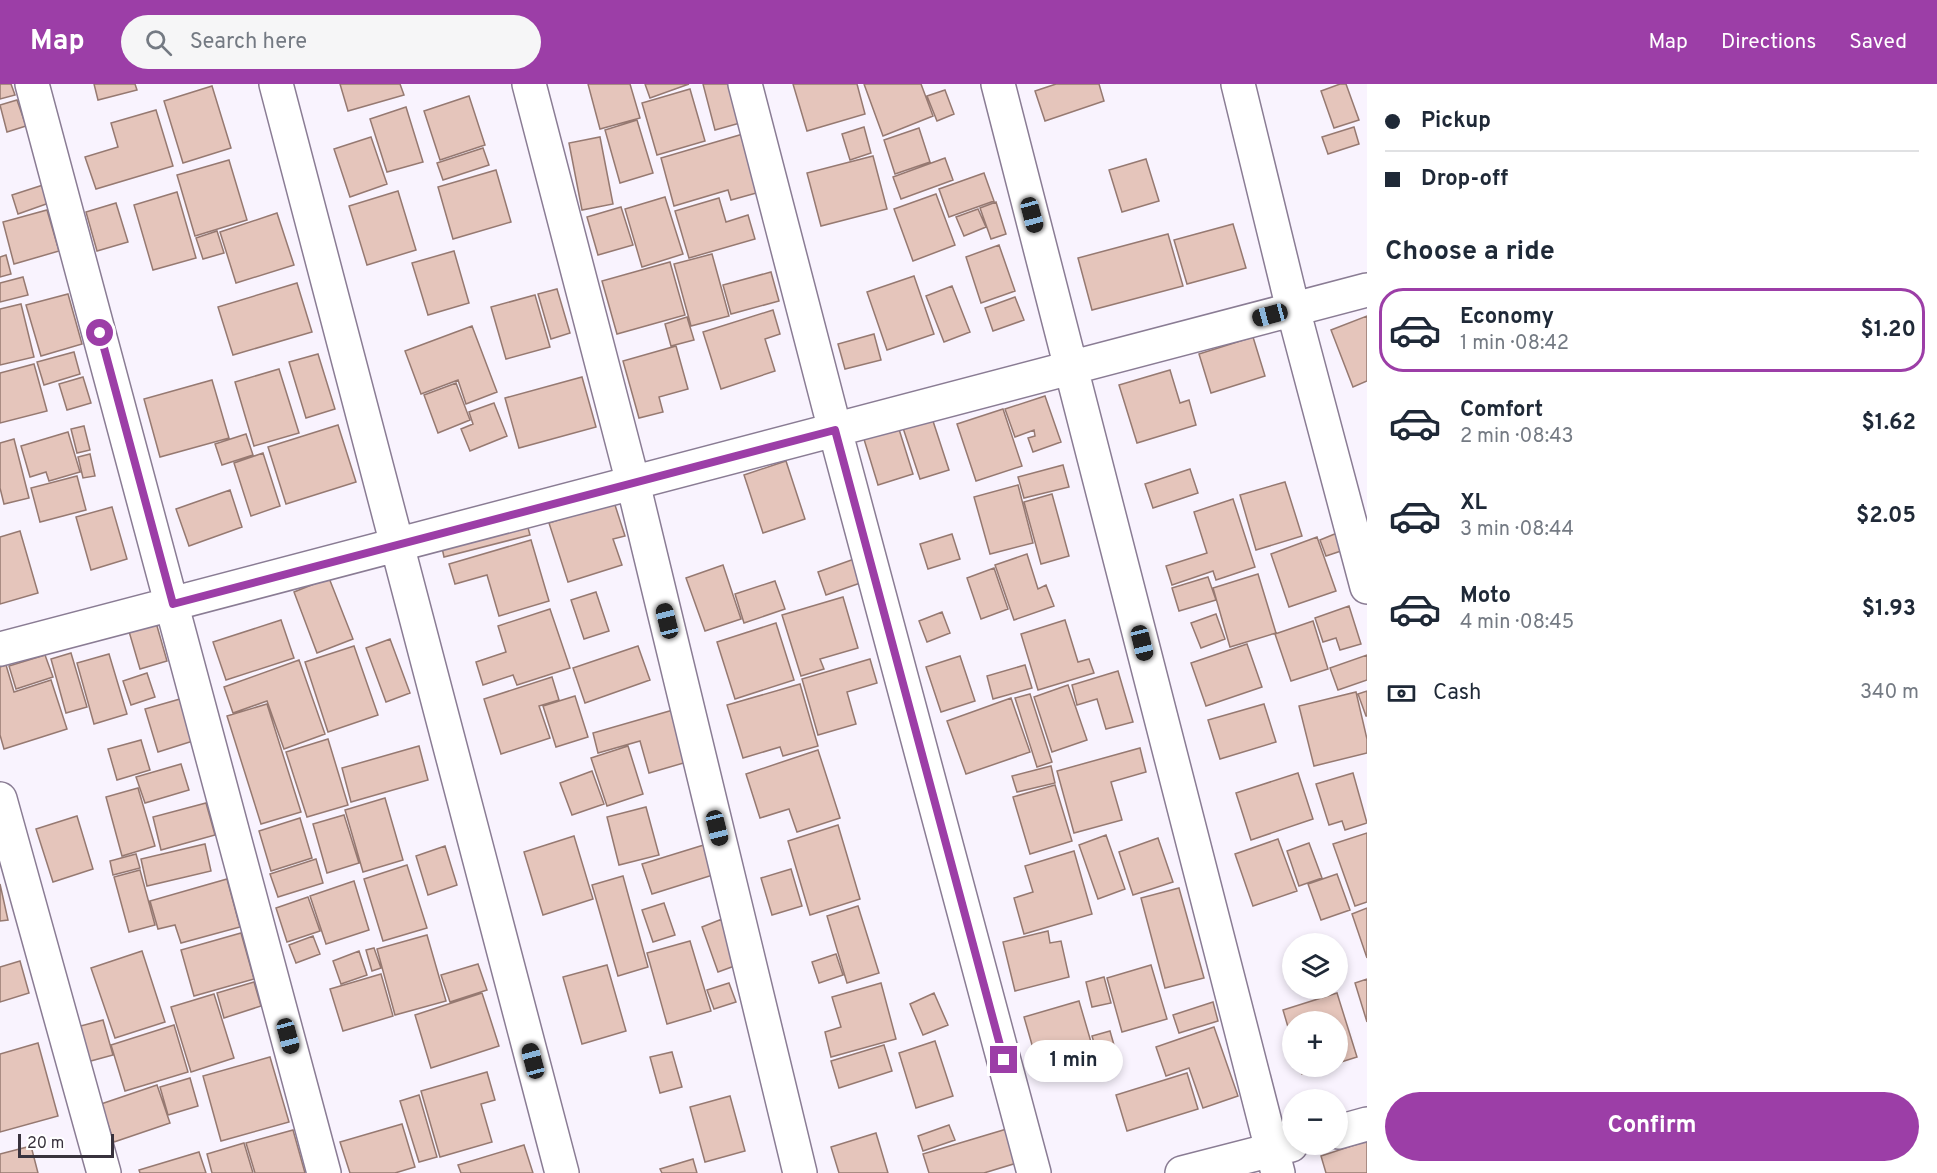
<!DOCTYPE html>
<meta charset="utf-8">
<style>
body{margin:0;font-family:Overpass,sans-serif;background:#f6f6f7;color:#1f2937;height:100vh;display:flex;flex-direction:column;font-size:22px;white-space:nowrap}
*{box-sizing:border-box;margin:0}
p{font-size:20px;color:#747a83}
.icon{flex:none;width:33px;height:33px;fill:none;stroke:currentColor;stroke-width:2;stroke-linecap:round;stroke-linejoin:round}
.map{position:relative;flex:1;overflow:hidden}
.side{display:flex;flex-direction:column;background:#fff;width:570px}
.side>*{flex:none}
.hud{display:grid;align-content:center;height:132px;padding:0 18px;background:#fff}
.fabs{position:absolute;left:1282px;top:849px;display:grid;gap:12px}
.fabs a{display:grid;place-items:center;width:66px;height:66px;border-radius:50%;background:#fff;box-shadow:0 3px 9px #0003;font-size:30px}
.scale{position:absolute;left:18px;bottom:15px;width:96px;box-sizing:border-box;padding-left:6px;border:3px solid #38323d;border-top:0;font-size:16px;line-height:21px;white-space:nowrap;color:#38323d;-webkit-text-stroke:4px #fff;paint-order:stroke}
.end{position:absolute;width:27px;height:27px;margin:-14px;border:8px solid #9c3ea7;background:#fff;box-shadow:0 0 0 3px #fff}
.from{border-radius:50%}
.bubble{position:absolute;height:42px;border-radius:21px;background:#fff;box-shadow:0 3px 9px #0003;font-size:20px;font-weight:700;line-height:42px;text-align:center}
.car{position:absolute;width:18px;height:36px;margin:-18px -9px;border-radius:8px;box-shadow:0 0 4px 2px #0007;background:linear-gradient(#222 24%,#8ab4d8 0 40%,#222 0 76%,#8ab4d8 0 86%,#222 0)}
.hud b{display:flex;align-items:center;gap:21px;height:57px;font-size:22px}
.hud b+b{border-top:2px solid #e0e1e3}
.hud i{width:15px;height:15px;background:#1f2937}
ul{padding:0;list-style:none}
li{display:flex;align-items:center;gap:18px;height:84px;margin:0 12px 9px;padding:0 6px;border:3px solid transparent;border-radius:24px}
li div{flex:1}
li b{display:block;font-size:22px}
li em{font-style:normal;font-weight:700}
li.current{border-color:#9c3ea7}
li>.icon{width:54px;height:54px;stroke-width:1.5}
h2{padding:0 18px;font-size:27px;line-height:72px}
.pay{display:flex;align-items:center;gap:15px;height:66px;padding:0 18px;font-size:22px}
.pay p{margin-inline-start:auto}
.cta{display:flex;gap:12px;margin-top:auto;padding:12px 18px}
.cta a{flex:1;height:69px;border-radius:36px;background:#9c3ea7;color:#fff;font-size:24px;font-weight:700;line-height:69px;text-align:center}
header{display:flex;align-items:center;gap:36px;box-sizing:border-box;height:84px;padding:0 30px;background:#9c3ea7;color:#fff}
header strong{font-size:28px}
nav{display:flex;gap:33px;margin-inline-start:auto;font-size:21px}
.search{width:420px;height:54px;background:#f6f6f7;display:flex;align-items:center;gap:15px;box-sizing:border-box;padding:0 21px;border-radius:33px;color:#747a83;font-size:22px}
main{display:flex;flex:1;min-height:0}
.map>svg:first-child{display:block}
</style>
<header>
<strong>Map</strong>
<div class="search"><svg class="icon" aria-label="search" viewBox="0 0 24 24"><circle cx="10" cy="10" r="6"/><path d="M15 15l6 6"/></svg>Search here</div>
<nav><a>Map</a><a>Directions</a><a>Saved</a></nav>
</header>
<main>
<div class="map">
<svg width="1367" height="1089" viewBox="0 0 1367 1089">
<rect width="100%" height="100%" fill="#f9f3fe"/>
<path fill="#e5c5bb" stroke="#967971" stroke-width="1.5" d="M0,0h11l4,11 -15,4z
M94,0h41l2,6 -39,10z
M340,0h60l4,11 -56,16z
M588,0h42l10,34 -40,11z
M645,0h44l-39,14z
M703,0h26l11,39 -25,7z
M793,0h64l8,30 -58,17z
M864,0h57l12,32 -50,20z
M1056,0h43l5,17 -59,20 -10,-30z
M1340,0h6l13,36 -25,8 -13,-37z
M212,2l19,62 -48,15 -19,-62z
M690,5l15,52 -48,14 -15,-52z
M945,6l9,24 -17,7 -10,-25z
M469,12l16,49 -45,15 -16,-49z
M17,16l9,26 -19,6 -7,-27z
M406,23l17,55 -36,10 -17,-53z
M156,26l17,56 -77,23 -11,-32 33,-10 -7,-24z
M637,36l16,53 -33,10 -15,-53z
M864,43l7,26 -21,7 -8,-26z
M1354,43l5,17 -31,10 -6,-17z
M919,44l11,34 -35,12 -11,-34z
M743,50l17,58 -29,8 -3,-10 -54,16 -13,-48z
M371,53l16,47 -37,13 -16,-48z
M600,53l13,67 -31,6 -13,-67z
M483,64l6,17 -46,15 -6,-17z
M873,72l14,53 -66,17 -14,-53z
M945,74l8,22 -52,19 -8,-22z
M1146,75l13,42 -37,11 -13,-42z
M229,76l18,60 -52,16 -18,-61z
M496,86l15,52 -58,17 -15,-52z
M984,89l10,28 -45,16 -10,-28z
M43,101l6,18 -31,11 -6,-19z
M398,107l18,59 -49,15 -18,-59z
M177,108l19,66 -43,12 -19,-65z
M936,110l19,51 -42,16 -19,-52z
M665,113l18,57 -41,13 -17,-58z
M719,114l7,24 22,-7 7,24 -66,19 -14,-47z
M996,118l10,32 -15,5 -11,-31z
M116,119l12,39 -31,9 -11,-39z
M621,123l12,38 -35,10 -11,-38z
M978,125l8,18 -22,9 -8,-19z
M47,126l12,41 -45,13 -11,-42z
M277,129l17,52 -58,18 -16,-51z
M1233,140l13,44 -59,16 -13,-44z
M217,147l7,22 -21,6 -7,-21z
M1168,150l15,52 -91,24 -14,-52z
M999,161l16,46 -34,12 -15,-46z
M454,167l15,52 -41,12 -16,-52z
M712,170l17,62 -38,10 -17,-62z
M6,171l5,19 -11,3v-20z
M670,178l15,53 -68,19 -15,-53z
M771,188l8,29 -48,13 -8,-29z
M914,192l20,58 -47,16 -20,-58z
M23,193l5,18 -28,7v-19z
M297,199l15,49 -79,23 -15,-48z
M952,202l18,46 -26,10 -18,-46z
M557,205l13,44 -19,6 -13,-45z
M68,210l14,50 -41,12 -15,-51z
M535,211l15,52 -44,12 -15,-52z
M1015,213l9,23 -31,11 -8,-23z
M21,220l13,53 -34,8v-56z
M773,226l7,24 -15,5 10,32 -54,18 -18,-57z
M1367,232v65l-14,6 -22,-57z
M687,233l7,23 -23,6 -6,-22z
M472,242l25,66 -31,12 -8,-24 -37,14 -16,-43z
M874,250l7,26 -36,9 -7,-25z
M1253,253l12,39 -54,17 -12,-39z
M676,262l12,43 -29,8 4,15 -24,6 -16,-57z
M74,268l6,22 -36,11 -7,-23z
M318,270l17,55 -29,9 -17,-56z
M34,280l13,47 -47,12v-50z
M279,285l20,64 -45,13 -19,-64z
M1170,286l10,33 9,-3 7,25 -59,18 -18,-58z
M83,293l8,26 -24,7 -8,-26z
M582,293l14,50 -77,21 -14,-50z
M212,296l17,58 -69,19 -16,-58z
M456,299l14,37 -32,13 -14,-38z
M1045,312l16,46 -28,10 -5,-14 7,-2 -1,-6 -19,7 -10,-28z
M494,319l13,33 -37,15 -9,-22 12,-5 -4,-12z
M1003,325l19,57 -46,15 -19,-57z
M932,334l17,52 -29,9 -17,-51z
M338,341l18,57 -70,22 -18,-57z
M84,342l6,24 -13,3 -6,-24z
M898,342l15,48 -35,11 -15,-49z
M68,348l12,40 -31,9 -3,-9 -16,5 -9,-31z
M246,350l7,21 -31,10 -7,-21z
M14,355l15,59 -25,6 -4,-16v-45z
M263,369l17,53 -29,10 -17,-53z
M90,370l5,22 -12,2 -5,-21z
M786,377l19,58 -42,14 -19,-58z
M1063,381l6,22 -45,11 -6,-21z
M1190,385l8,24 -45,15 -8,-24z
M77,392l9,34 -46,12 -9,-34z
M1285,398l17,54 -46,14 -16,-55z
M1018,401l15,58 -43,11 -16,-57z
M230,406l12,37 -53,19 -13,-37z
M1052,410l17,62 -28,8 -17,-62z
M1233,415l22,68 -39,13 -3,-9 -41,14 -6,-19 41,-13 -13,-41z
M614,418l11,34 -12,3 9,26 -54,17 -19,-59z
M112,423l15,52 -36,11 -15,-53z
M524,429l6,22 -86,22 -5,-23z
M20,447l18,62 -38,11v-67z
M1337,449l7,17 -18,6 -6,-16z
M952,450l8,25 -32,10 -8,-25z
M1317,453l19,54 -47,16 -18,-53z
M531,456l18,61 -50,15 -12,-41 -32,9 -6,-20z
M1027,470l11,35 8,-4 8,21 -40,14 -19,-55z
M857,474l9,23 -40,14 -8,-23z
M723,481l18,54 -36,12 -19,-53z
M994,484l14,41 -27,10 -14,-41z
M1258,490l18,59 -46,14 -17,-59z
M1208,493l8,23 -37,11 -7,-23z
M329,494l24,61 -36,14 -23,-61z
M775,497l10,28 -41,14 -9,-29z
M596,508l13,39 -25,8 -13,-39z
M843,513l15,51 -38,11 4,10 -23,7 -19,-61z
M1349,522l12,38 -21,6 -4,-12 -13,4 -8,-24z
M550,525l20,59 -53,17 -4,-10 -30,10 -7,-23 30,-10 -8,-26z
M942,528l8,21 -23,9 -8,-21z
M1216,530l9,25 -24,9 -10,-25z
M155,535l12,42 -27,8 -12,-41z
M281,536l13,38 -68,22 -13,-38z
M1065,536l13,42 11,-3 5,14 -56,17 -17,-56z
M1313,537l15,48 -37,12 -16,-47z
M776,539l18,57 -59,19 -18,-57z
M390,555l20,54 -24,9 -20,-54z
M1247,560l15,43 -56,19 -15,-43z
M354,562l24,69 -50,17 -23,-70z
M638,562l12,34 -65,23 -12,-35z
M71,569l16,54 -21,6 -15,-54z
M109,570l18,60 -33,10 -17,-61z
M45,571l8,22 -37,12 -7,-23z
M1367,571v25l-29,10 -8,-22z
M960,572l15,45 -34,11 -15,-45z
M870,575l7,24 -30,9 9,32 -38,11 -16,-56z
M299,576l26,74 -41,15 -17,-48 -34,12 -9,-26z
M6,581l8,27 37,-12 16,49 -63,20 -4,-14v-68z
M1025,581l7,23 -39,11 -6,-23z
M1118,587l15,51 -27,7 -9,-30 -20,6 -5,-20z
M147,589l8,24 -24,8 -8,-24z
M552,593l7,23 -20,6 11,32 -49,16 -17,-55z
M800,600l18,62 -35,10 -3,-9 -37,11 -16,-53z
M1068,601l19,55 -35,12 -18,-55z
M1367,607v25h-1l-8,-22z
M1356,608l11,47v14l-53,13 -15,-60z
M1030,610l22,68 -15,5 -22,-69z
M575,612l13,41 -32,10 -13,-41z
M1011,614l19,54 -64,22 -19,-53z
M180,615l13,42 -35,11 -13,-43z
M267,620l34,108 -40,12 -34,-108z
M1264,620l12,38 -56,17 -12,-39z
M673,626l14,52 -38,11 -9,-32 -42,12 -5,-20z
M328,655l20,66 -41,12 -21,-65z
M141,656l9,30 -33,10 -9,-31z
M419,662l9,34 -77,22 -9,-34z
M628,662l15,48 -36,12 -16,-48z
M1140,664l6,24 -35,10 11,38 -48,13 -17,-62z
M818,666l22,68 -43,14 -8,-23 -29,9 -14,-44z
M181,680l8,26 -44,13 -9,-26z
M1051,682l4,17 -38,9 -5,-16z
M592,687l12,33 -32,11 -12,-32z
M1298,689l15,46 -62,21 -15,-47z
M1353,689l14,50 -22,7 -3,-9 -13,4 -13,-41z
M1055,701l17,56 -42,13 -17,-57z
M138,704l17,58 -33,10 -16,-59z
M385,714l18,62 -40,12 -18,-62z
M206,719l9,32 -54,15 -8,-33z
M646,723l13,48 -40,10 -12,-48z
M344,731l15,48 -32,10 -14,-49z
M77,732l16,53 -40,13 -17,-53z
M300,734l12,40 -41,13 -12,-40z
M838,741l22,74 -50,16 -22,-74z
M1367,749v69l-12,4 -22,-62z
M1106,751l19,54 -27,10 -19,-54z
M574,752l19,63 -50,16 -19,-63z
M1158,754l15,44 -40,13 -14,-43z
M1278,755l19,52 -44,15 -18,-52z
M1309,759l13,35 -23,8 -12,-35z
M205,760l6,27 -64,15 -6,-27z
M707,760l9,30 -64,20 -10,-30z
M445,762l12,39 -29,10 -12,-39z
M1074,767l18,63 -68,20 -10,-36 19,-6 -8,-26z
M136,770l4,14 -27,7 -3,-14z
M316,775l7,24 -45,14 -8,-23z
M407,781l20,63 -44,13 -19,-62z
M791,785l11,37 -30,9 -11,-37z
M140,786l15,55 -26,7 -15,-55z
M1337,790l13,36 -29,10 -13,-36z
M623,792l25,91 -30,9 -26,-91z
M227,795l13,48 -59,16 -6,-18 -17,4 -8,-28z
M354,797l15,49 -43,14 -16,-48z
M0,800l8,36 -8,1z
M1179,804l25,90 -39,10 -24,-90z
M308,813l12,34 -33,11 -11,-34z
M664,819l11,32 -22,7 -11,-32z
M858,822l21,67 -32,10 -20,-67z
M1367,824v50l-15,-44z
M722,835l18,45 -22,8 -16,-45z
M1048,847l2,12 11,-2 8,36 -54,14 -12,-49z
M241,849l13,46 -60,17 -13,-46z
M427,851l19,66 -51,14 -18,-66z
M313,852l7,18 -24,9 -7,-18z
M690,857l21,70 -44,13 -20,-71z
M374,864l7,20 -9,3 -6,-21z
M142,867l23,71 -50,16 -24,-70z
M359,867l8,24 -26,9 -8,-23z
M836,870l7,21 -24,8 -7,-21z
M20,877l9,32 -29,9v-35z
M478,880l9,26 -37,12 -9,-27z
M607,881l19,66 -44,13 -19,-67z
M1151,881l16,54 -45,13 -15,-54z
M381,890l12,42 -50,15 -13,-42z
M1104,893l7,26 -19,4 -6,-25z
M1367,895v43l-12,-39z
M254,898l7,24 -37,12 -7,-25z
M729,899l7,19 -22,7 -7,-19z
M881,899l15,56 -65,18 -6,-25 16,-5 -9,-30z
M482,909l17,53 -68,22 -16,-53z
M934,909l14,32 -25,10 -13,-31z
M1337,909l20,64 -19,6v-41h-45v22l-10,-34z
M214,910l20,64 -43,14 -20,-65z
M1079,917l17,58 -55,17 -17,-59z
M1213,918l5,19 -39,12 -6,-18z
M103,936l10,35 -26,7 -10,-35z
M174,941l14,47 -63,19 -14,-46z
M1214,943l24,69 -35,12 -14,-40 -23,8 -10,-29z
M1110,947l6,21 -18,5 -6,-21z
M935,957l18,55 -37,12 -17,-55z
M38,959l20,73 -58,16v-78z
M884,961l8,26 -53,17 -8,-27z
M672,968l10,35 -22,6 -10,-36z
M270,973l19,65 -68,19 -18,-65z
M1300,982h27l-25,8z
M487,988l8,28 -14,4 11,38 -52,15 -19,-66z
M1187,989l11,36 -71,22 -11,-36z
M190,994l8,28 -30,9 -8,-28z
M157,1001l13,38 -56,19 -13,-38z
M419,1011l18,62 -18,5 -19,-61z
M730,1012l15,55 -40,11 -15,-55z
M402,1040l13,43 -20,6h-45l-10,-31z
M949,1041l6,15 -32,11 -5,-15z
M1010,1044l10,34 -36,11h-55l-6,-19z
M293,1046l12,43h-50l-9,-30z
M876,1049l12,40h-49l-8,-26z
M1367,1057v32h-41l-5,-17z
M244,1059l9,30h-41l-5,-19z
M524,1061l9,28h-72l-3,-8z
M31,1062l7,27h-38v-19z
M199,1068l7,21h-66l-1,-3z
M693,1075l4,14h-35l-2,-4z"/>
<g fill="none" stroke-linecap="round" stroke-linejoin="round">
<defs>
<path id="minor" d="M32,0l292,1089
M276,0l286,1089
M529,0l104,399 167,690
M745,0l90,346 199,743
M998,0l280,1089
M1238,0l55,225 74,278
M0,565l1367,-359
M0,715l104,374
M1338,1048l29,-8
M1182,1089l109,-28"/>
</defs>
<use href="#minor" stroke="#8a7c94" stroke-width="36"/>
<use href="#minor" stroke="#fff" stroke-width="33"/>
</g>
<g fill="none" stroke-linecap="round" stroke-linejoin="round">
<path stroke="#9c3ea7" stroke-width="8" d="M100,249l73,271 662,-174 169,630"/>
</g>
</svg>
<div class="fabs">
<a><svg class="icon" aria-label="layers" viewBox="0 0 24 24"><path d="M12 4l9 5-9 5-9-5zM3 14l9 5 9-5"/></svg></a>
<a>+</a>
<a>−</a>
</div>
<div class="scale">20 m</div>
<i class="end from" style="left:100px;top:249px"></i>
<i class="end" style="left:1004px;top:976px"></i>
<div class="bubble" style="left:1024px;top:956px;width:99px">1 min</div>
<i class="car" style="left:1032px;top:131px;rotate:165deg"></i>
<i class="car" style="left:1270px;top:231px;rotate:255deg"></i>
<i class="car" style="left:667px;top:537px;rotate:346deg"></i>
<i class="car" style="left:1142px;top:559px;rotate:166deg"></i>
<i class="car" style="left:717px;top:744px;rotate:166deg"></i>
<i class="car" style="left:288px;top:952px;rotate:165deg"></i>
<i class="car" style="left:533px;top:977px;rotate:345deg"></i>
</div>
<section class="side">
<div class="hud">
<b><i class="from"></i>Pickup</b>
<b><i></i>Drop-off</b>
</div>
<h2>Choose a ride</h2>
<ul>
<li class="current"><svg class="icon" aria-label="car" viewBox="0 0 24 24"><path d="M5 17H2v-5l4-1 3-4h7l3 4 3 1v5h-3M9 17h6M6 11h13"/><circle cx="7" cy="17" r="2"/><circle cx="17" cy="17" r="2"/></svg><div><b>Economy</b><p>1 min · 08:42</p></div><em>$1.20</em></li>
<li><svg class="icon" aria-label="car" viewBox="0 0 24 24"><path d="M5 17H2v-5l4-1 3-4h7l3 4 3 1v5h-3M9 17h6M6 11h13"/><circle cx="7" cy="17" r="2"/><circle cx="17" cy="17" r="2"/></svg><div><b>Comfort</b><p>2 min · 08:43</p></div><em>$1.62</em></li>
<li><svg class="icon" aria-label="car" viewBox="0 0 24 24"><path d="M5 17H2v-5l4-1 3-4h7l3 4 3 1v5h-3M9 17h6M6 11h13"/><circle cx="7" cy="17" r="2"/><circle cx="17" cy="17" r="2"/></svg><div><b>XL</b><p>3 min · 08:44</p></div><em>$2.05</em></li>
<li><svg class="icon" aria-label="car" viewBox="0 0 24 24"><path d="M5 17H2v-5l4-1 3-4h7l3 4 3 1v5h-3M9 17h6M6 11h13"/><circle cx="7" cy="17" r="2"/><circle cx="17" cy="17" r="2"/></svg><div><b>Moto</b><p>4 min · 08:45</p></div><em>$1.93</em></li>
</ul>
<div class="pay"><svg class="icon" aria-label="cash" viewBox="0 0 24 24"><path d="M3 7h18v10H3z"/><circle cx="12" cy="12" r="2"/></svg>Cash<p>340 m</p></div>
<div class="cta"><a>Confirm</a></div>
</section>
</main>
